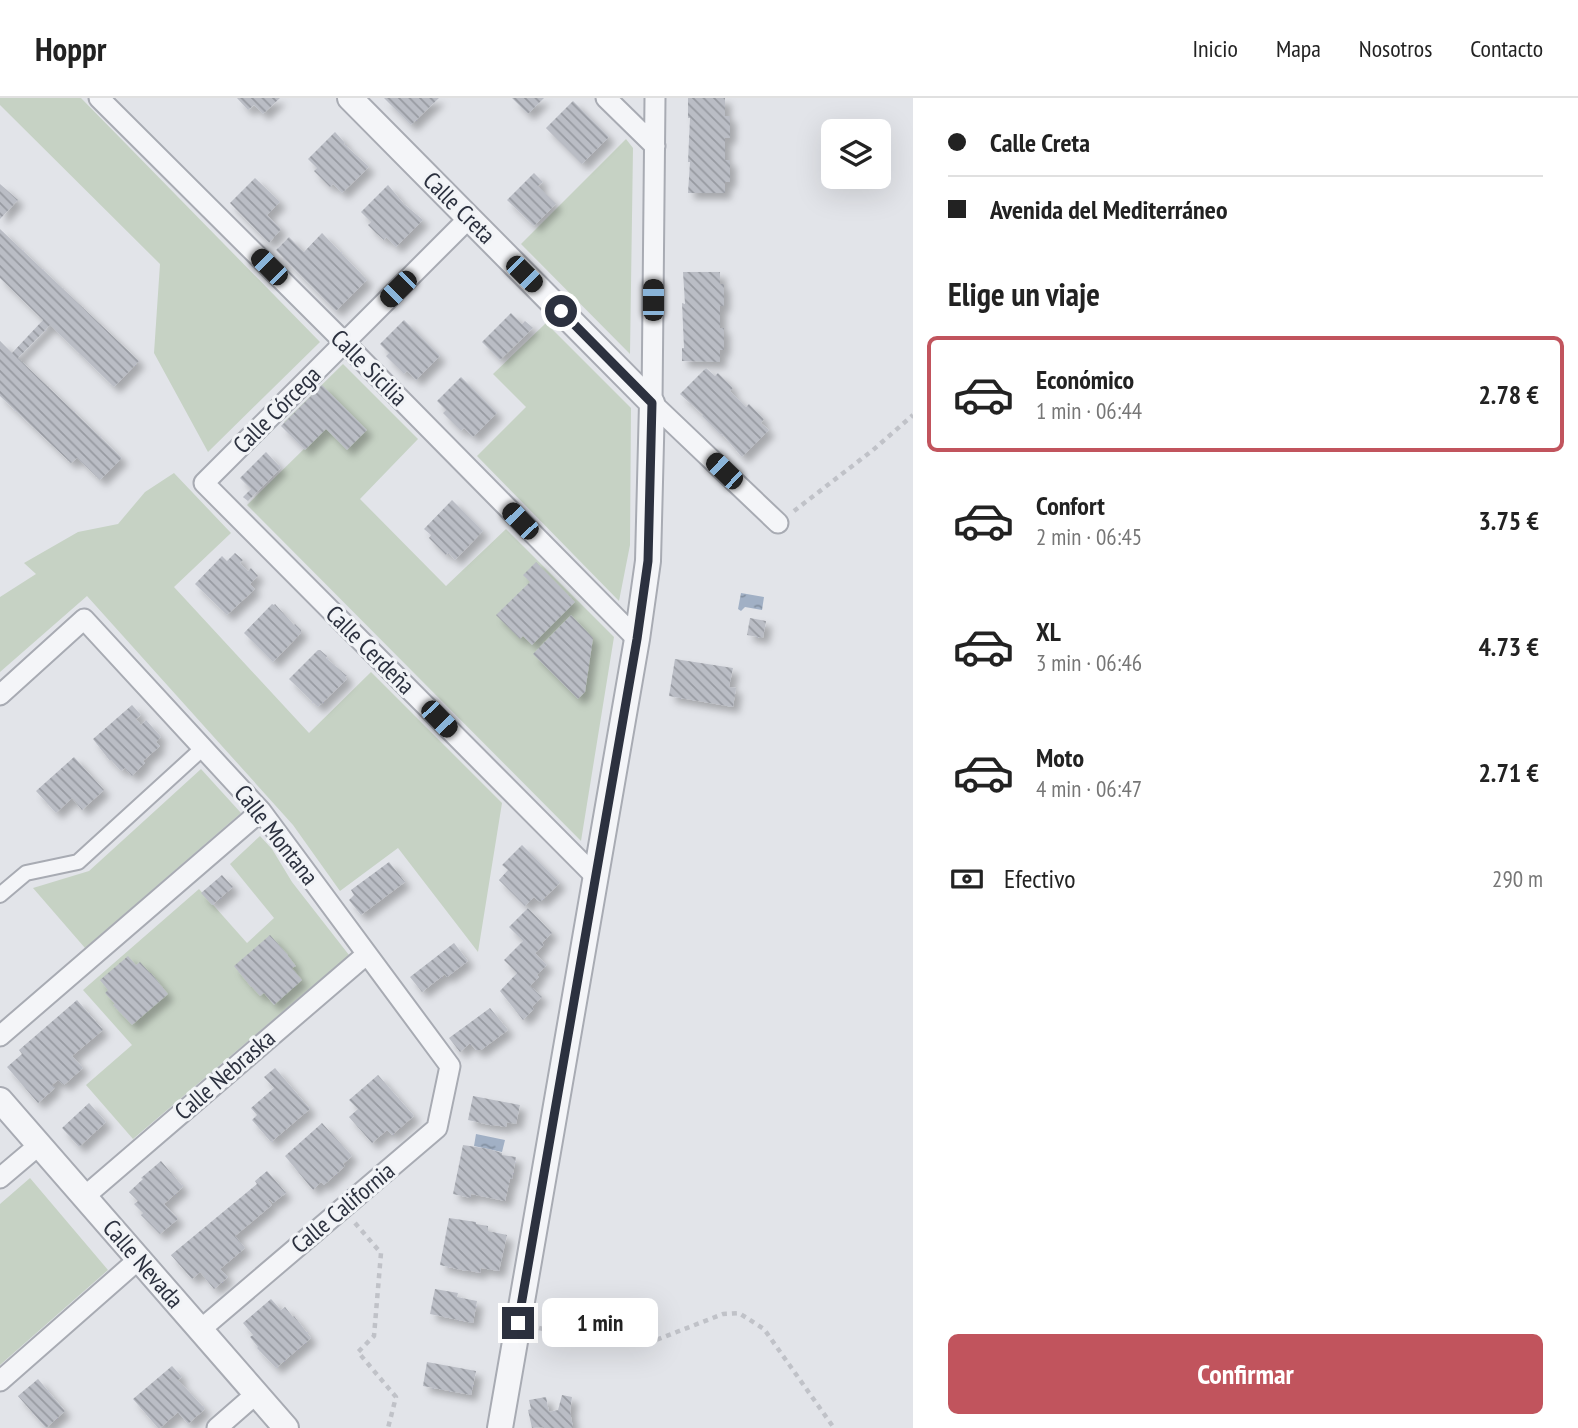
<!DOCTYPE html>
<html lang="es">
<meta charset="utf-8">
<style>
body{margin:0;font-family:"PT Sans Narrow",sans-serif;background:#f6f6f6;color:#222;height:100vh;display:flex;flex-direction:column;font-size:26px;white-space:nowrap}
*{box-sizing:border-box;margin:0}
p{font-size:23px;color:#767676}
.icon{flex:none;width:38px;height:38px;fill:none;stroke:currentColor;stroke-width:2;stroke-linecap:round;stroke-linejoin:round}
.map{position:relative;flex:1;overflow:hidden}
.panel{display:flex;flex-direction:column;background:#fff;width:665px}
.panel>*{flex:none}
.top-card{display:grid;align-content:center;height:154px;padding:0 35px;background:#fff}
.tools{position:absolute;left:821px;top:21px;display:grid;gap:14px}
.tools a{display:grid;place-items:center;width:70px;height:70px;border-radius:10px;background:#fff;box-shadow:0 7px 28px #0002;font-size:35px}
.end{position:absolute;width:32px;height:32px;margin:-16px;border:9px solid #2c313f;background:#fff;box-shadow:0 0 0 4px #fff}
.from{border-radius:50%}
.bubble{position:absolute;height:49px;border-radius:10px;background:#fff;box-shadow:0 7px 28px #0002;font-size:23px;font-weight:700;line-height:49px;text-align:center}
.car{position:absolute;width:21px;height:42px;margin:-21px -10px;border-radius:9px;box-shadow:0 0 5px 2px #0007;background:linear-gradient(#222 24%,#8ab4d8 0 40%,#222 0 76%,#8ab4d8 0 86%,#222 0)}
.top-card b{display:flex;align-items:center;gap:24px;height:66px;font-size:26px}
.top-card b+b{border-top:2px solid #e0e0e0}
.top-card i{width:18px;height:18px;background:#222}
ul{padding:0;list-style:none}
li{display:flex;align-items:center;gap:21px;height:116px;margin:0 14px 10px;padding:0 21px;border:4px solid transparent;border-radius:10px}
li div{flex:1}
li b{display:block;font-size:26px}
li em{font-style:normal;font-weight:700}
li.on{border-color:#c1545d}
li>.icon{width:63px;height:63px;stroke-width:1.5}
h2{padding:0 35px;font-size:32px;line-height:84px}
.pay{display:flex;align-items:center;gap:18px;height:77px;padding:0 35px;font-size:26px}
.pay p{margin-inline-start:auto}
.primary-button{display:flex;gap:14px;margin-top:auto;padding:14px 35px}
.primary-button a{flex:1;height:80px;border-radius:10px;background:#c1545d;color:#fff;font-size:28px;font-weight:700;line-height:80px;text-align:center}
header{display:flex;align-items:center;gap:42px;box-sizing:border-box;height:98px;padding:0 35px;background:#fff;border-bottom:2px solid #e0e0e0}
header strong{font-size:33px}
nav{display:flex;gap:38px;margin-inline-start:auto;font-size:24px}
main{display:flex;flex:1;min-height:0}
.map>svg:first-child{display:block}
</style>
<header>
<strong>Hoppr</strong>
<nav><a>Inicio</a><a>Mapa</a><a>Nosotros</a><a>Contacto</a></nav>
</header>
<main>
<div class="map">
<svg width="913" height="1330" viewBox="0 0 913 1330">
<defs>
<pattern id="water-ripples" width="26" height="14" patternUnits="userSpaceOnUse" patternTransform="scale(1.75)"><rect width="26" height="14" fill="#a1b0c5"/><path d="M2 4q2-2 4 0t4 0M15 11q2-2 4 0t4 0" fill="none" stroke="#8390a1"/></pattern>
<pattern id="building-back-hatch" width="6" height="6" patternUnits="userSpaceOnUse" patternTransform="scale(1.75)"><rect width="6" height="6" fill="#babdc5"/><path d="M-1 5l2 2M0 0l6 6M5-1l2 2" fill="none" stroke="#979aa1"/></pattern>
<filter id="shadow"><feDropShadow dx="6" dy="6" stdDeviation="3.5" flood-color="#0004"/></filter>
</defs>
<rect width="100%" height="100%" fill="#e2e4e9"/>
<path fill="#c6d2c4" d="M0,0h81l239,244 -112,110 -54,-99 6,-89 -160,-159z
M626,41l7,9 -3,206 -109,-110z
M546,225l85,85 -1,137 -11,56 -142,-145 49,-49 -33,-33z
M343,266l75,75 -58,60 86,87 60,-57 108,108 -33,204 -334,-336 60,-59 -23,-24z
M174,375l57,60 -57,54 135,146 62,-61 131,131 -24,149 -80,-104 -58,43 -47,-66 -206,-229 -87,76v-75l36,-23 -12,-11 54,-31 40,-8 27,-32z
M201,671l40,44 -156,135 -52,-60 56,-17z
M260,738l12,13 20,33 57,73 -216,184 -47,-54 46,-40 -49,-55 116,-101 48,54 27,-25 -44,-54z
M30,1080l78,92 -108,95v-161z"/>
<path fill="url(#water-ripples)" d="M741,495l23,4 -2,13 -17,-3 -4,4 -3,-2z
M476,1036l29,6 -3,12 -28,-6z"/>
<path fill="url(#building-back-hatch)" filter="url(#shadow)" d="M237,0h43l-17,16 -9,-9 -6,5z
M384,0h55l-28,27z
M512,0h32l-16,16z
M688,0h37v18h5v22h-5v22h5v22h-5v11h-37l2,-31h-2l2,-44h-2z
M573,3l36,36 -27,27 -36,-36z
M335,34l10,11 -1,1 25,23 -27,26 -9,-9 -3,3 -16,-16 3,-3 -9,-9z
M534,75l9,9 -5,4 18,18 -22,22 -27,-26z
M255,80l25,24 -13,13 14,14 -12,14 -39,-40z
M0,86l18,16 -18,19z
M388,87l16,19 19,16 -27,27 -10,-10 -2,3 -8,-7 -8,-8 3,-3 -10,-10z
M0,131l139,132 -25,26 -64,-62 -32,33 104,100 -22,22 -23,-22 -6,5 -71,-67v-55l12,12 31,-33 -43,-42z
M322,135l45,47 -31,31 -60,-61 13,-13 15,15z
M683,174h37v12h4v22h-4v22h4v22h-4v12l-38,-1v-13h2l-2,-45 3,1z
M511,215l11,11 3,-3 8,7 -33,32 -18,-18z
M404,222l36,36 -24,24 -9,-9 -3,3 -18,-18 3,-3 -9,-9z
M706,270l9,8 3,-3 15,15 -3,3 16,16 3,-3 15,15 -3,4 8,7 -27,27 -20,-23 -1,1 -19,-19 1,-1 -23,-21z
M461,279l36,36 -24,24 -9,-9 -3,3 -18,-18 3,-3 -9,-9z
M322,287l45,45 -20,20 -21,-21 -21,21 -24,-24z
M266,354l15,16 -33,33 -5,-4 8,-8 -11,-11z
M452,402l31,31 -28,29 -7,-8 -2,3 -17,-17 2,-3 -7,-6z
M235,455l8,7 -3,3 8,8 3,-3 7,8 -8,8 5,5 -28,26 -32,-31 27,-28 5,5z
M536,464l39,40 -43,43 -9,-9 -3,3 -24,-24 34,-33 -7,-7z
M272,506l2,1 1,-1 19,21 1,-1 6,6v3l-28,29 -29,-29z
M571,517l22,23 -8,54 -7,7 -45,-45z
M750,520l16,3 -3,17 -16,-3z
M318,552h2l7,6 -1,2 21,18 -2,1 2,2 -29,28 -29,-28z
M675,561l58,9 -4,19 7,1 -3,19 -64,-11z
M132,607l9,10 -5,4 5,6 5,-5 15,17 -5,5 4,4 -17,15 2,2 -13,13 -7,-8 -4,3 -10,-11 -1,1 -17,-22z
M74,659l30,33 -22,20 -10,-12 -16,15 -20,-22z
M522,747l38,38 -20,19 -6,-5 -9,9 -26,-26 9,-10 -6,-5z
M389,764l16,20 -44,33 -12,-15 5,-5 -3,-5z
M222,777l11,12 -21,18 -11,-12z
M528,810l24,25 -10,10 2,2 -9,8 12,12 -10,10 2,2 -9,9 12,11 -10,10 2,2 -11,11 -23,-29 17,-18 -13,-13 19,-19 -14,-14z
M270,837l18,20v1l8,10 -4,2 10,12 -28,25 -10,-12 -4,3 -8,-9h-1l-17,-21z
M454,845l14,18 -21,16 -2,-3 -23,18 -12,-15z
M128,858l8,9 4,-3 10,11h1l17,21 -36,31 -19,-20 2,-1 -10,-11 3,-3 -8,-10z
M77,902l26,30 -31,26 11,12 -19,17 -6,-5 -6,5 3,3 -17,15 -31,-36 15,-13 -3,-4z
M490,910l18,22 -27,20h-5l-6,-7 -10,9 -11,-14z
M275,970l35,41 -39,33 -19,-22 5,-5 -6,-7 23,-20 -10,-11z
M378,977l36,41 -22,19 -5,-5 -15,13 -23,-26 9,-8 -9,-9z
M473,998l47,9 -4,19 -9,-2 -1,5 -12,-2v1l-26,-6z
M89,1005l17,19 -27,25 -17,-19z
M322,1025l30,33 -9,8 2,2 -21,19 -3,-3 -8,8 -28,-34z
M463,1047l26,4 13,4v2l14,2 -4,22h-2l-5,22 -34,-7v4l-18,-4z
M161,1063l22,26 -19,17 14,15 -18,15 -19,-19 2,-2 -9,-9 4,-3 -9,-9 14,-13 -2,-1z
M267,1073l19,22 -13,10 -4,-4 -1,1 4,5 -37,31 10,12 -25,21 8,8 -14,12 -14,-17 -8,7 -21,-24 86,-71 -2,-3z
M449,1120l27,4v2l12,2v5l19,4 -8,36 -18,-3 -1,5 -14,-3v1l-26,-6z
M435,1191l23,4 -1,4 20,4 -4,22 -43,-9z
M271,1201l10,11 4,-3 8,10 1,-1 17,22 -35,30 -19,-20 1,-1 -8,-10 3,-2 -10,-12z
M427,1264l49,9 -5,24 -48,-9z
M172,1268l10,11 -4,3 27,29 -17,15 -10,-12 -18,16h-2l-25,-29z
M38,1281l27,32 -19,17 -28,-32z
M562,1297l10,2 -2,14 3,17h-30v-1l-11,1 -4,-18 3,-1 -2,-9 17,-3 3,15 9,-2z"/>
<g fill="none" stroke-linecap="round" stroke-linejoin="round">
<defs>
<path id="pedestrian" d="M0,797l26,-22 52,-11 125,-114"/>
<path id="minor" d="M99,0l246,245 292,296
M606,0l49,48
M655,0l-3,305 126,120
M469,120l-265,265 392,394
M0,597l84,-76 177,192 189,255 -13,62 -237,202
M0,938l261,-225
M0,1080l39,-33
M84,1099l283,-243
M0,1283l139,-122
M217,1330l39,-34"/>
<path id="tertiary" d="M350,0l302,305 -4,158 -11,78 -137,789
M0,1002l286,328"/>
</defs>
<use href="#pedestrian" stroke="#a8abb3" stroke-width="18"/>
<use href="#minor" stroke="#a8abb3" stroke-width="23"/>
<use href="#tertiary" stroke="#a8abb3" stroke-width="28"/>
<path stroke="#c0c2c8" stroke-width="4.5" stroke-dasharray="5 5" stroke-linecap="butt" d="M794,413l79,-61 40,-35
M355,1125l26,30 -7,83 -16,16 38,45 -8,31
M539,1230l71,16 41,-2 72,-28 16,-1 25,16 70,99"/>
<use href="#pedestrian" stroke="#f4f5f8" stroke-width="14"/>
<use href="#minor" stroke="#f4f5f8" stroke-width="19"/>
<use href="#tertiary" stroke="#f4f5f8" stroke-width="24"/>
</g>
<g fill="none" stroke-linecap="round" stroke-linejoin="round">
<path stroke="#2c313f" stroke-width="9" d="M518,1225l119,-684 11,-78 4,-158 -91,-92"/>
</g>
<g text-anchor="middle" stroke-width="6" stroke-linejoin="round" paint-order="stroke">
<g font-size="24" fill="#2c313f" stroke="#f1f3f6">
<text transform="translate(459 110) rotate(45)" y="8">Calle Creta</text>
<text transform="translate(369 270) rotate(45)" y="8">Calle Sicilia</text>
<text transform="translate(277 312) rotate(-45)" y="8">Calle Córcega</text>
<text transform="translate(370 552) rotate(45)" y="8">Calle Cerdeña</text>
<text transform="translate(276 737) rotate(52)" y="8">Calle Montana</text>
<text transform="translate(225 977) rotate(-41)" y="8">Calle Nebraska</text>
<text transform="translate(343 1110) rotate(-40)" y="8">Calle California</text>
<text transform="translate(143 1166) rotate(49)" y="8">Calle Nevada</text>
</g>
</g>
</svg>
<div class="tools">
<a><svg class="icon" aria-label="layers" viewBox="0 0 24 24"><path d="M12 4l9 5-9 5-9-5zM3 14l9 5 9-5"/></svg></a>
</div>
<i class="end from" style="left:561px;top:213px"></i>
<i class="end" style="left:518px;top:1225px"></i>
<div class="bubble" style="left:542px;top:1200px;width:116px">1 min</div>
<i class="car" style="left:269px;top:169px;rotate:315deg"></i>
<i class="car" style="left:524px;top:176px;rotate:135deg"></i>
<i class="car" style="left:398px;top:191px;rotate:225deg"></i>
<i class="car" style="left:653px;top:202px;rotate:0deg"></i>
<i class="car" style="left:724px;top:373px;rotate:314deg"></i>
<i class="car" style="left:520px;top:423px;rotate:316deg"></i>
<i class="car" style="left:439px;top:621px;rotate:136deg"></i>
</div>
<section class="panel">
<div class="top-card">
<b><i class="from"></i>Calle Creta</b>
<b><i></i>Avenida del Mediterráneo</b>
</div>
<h2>Elige un viaje</h2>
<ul>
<li class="on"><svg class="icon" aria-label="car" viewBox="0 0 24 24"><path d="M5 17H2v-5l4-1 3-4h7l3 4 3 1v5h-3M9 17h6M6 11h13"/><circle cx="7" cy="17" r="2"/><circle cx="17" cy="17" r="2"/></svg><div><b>Económico</b><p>1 min · 06:44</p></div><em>2.78 €</em></li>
<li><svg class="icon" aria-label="car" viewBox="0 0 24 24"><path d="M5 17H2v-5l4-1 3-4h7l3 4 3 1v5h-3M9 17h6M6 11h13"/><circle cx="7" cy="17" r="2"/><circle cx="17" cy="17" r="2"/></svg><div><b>Confort</b><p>2 min · 06:45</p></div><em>3.75 €</em></li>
<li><svg class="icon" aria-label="car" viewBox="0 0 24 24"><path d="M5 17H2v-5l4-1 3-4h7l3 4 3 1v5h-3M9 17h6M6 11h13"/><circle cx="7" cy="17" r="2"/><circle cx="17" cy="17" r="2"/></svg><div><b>XL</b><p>3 min · 06:46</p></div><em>4.73 €</em></li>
<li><svg class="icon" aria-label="car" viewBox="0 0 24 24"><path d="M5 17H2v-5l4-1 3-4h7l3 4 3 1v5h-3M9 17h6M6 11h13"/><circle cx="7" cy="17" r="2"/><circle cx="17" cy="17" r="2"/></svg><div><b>Moto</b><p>4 min · 06:47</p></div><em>2.71 €</em></li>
</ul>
<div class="pay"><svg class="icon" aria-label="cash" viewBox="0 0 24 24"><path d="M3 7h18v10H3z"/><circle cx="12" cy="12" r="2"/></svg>Efectivo<p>290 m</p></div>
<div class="primary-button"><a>Confirmar</a></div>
</section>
</main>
